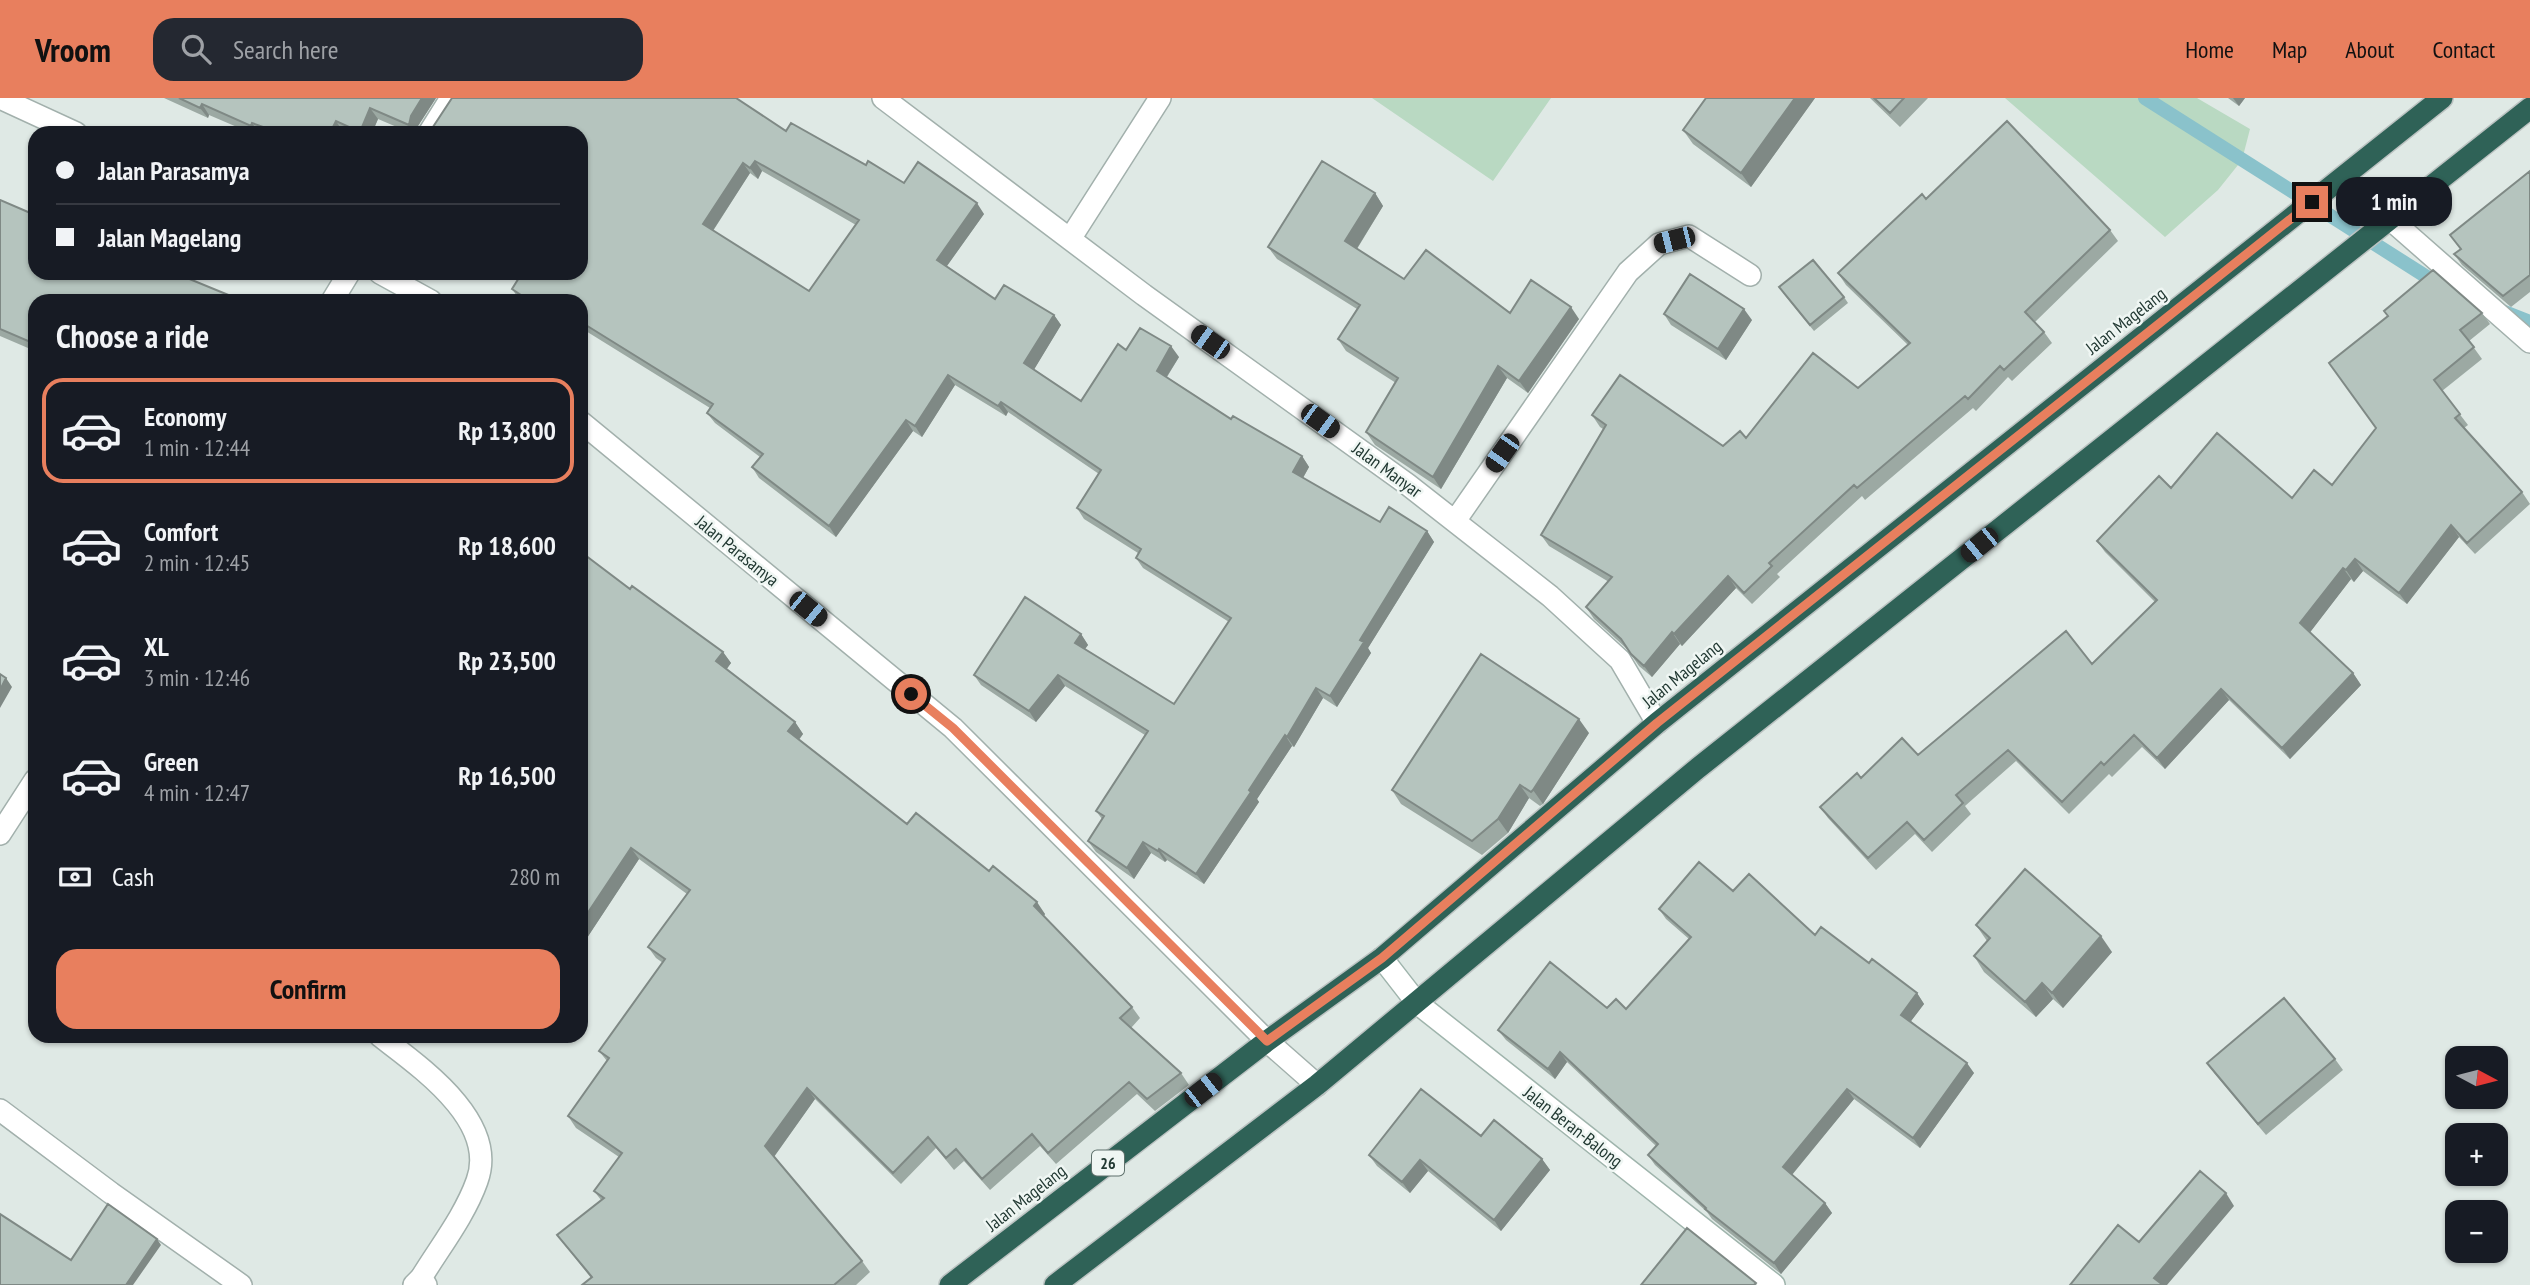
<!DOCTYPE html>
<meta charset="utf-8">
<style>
body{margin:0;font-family:"PT Sans Narrow",sans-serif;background:#242831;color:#f1f3f6;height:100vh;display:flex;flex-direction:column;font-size:26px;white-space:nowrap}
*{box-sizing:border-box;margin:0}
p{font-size:23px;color:#9ea1a6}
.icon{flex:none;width:38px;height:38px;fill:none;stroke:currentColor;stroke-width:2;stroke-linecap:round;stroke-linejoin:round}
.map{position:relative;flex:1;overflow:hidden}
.drawer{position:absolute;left:28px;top:196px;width:560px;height:749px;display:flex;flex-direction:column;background:#171b24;border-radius:21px;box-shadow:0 2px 5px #0004}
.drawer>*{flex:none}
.hud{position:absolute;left:28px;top:28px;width:560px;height:154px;border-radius:21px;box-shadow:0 2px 5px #0004;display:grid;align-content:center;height:154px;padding:0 28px;background:#171b24}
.needle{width:46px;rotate:97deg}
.buttons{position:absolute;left:2445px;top:948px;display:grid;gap:14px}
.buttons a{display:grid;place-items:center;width:63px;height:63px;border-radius:14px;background:#171b24;box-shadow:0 2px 5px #0004;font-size:35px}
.end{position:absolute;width:32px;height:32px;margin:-16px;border:9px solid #e87f5e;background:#111;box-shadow:0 0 0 4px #111}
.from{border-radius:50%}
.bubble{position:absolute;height:49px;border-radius:21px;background:#171b24;box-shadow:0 2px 5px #0004;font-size:23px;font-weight:800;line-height:49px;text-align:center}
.car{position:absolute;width:21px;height:42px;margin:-21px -10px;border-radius:9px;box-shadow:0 0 5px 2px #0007;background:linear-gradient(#222 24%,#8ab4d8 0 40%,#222 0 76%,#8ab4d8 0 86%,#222 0)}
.hud b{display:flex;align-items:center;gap:24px;height:66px;font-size:26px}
.hud b+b{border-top:2px solid #363941}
.hud i{width:18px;height:18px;background:#f1f3f6}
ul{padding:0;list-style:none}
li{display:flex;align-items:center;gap:21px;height:105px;margin:0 14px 10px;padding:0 14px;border:4px solid transparent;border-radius:21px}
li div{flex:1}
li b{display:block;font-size:26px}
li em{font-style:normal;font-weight:800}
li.on{border-color:#e87f5e}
li>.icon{width:63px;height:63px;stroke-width:1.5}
h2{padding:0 28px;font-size:32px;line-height:84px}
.pay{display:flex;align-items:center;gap:18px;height:77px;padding:0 28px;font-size:26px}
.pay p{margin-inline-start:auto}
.action{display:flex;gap:14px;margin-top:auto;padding:14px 28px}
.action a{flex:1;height:80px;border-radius:21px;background:#e87f5e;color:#111;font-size:28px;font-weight:800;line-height:80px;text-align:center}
header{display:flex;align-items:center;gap:42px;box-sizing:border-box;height:98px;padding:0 35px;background:#e87f5e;color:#111}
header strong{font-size:33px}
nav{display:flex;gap:38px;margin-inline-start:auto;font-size:24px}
.search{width:490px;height:63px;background:#242831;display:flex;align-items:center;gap:18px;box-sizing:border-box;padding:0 24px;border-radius:21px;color:#9ea1a6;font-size:26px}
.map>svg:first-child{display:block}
</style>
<header>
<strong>Vroom</strong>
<div class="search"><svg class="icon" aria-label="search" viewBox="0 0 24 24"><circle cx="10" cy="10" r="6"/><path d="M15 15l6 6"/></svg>Search here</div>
<nav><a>Home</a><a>Map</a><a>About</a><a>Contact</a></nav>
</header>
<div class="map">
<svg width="2530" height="1187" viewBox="0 0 2530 1187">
<rect width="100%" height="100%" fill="#dfe9e5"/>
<path fill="#b9d9c2" d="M1372,0h179l-58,83z
M2005,0h192l53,31 -8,31 -24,30 -53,47z"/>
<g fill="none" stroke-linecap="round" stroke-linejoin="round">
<path stroke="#8ac2cb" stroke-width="14" d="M2145,0l296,188
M2502,213l28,11"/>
<defs>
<path id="lane" d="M2390,121l140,123
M380,938c40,31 119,85 97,145 -12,34 -37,66 -56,97l-7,7
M0,1012l111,83 130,92"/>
<path id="street" d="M0,0l76,35
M883,0l261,197 263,189 143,112 70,64 37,63
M429,35l22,-35
M1070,141l90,-141
M380,175l51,28
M332,203l17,-28
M581,324l372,306 314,313 50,44
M1455,423l173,-249 31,-28 30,-8 61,39
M0,736l35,-54
M421,1180l5,7"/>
<path id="secondary" d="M1382,860l35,45 357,282"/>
<path id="highway" d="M950,1187l317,-244 115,-83 275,-235 785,-625
M1055,1187l262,-200 381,-317 832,-660"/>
</defs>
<use href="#lane" stroke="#a2b0ac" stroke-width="24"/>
<use href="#street" stroke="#a2b0ac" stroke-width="24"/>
<use href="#secondary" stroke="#9fb4ac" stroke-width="24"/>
<use href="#highway" stroke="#bcc3c2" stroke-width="24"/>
<use href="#lane" stroke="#fff" stroke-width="21"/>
<use href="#street" stroke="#fff" stroke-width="21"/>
<use href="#secondary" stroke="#fff" stroke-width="21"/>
<use href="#highway" stroke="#2f6257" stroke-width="21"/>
</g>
<path fill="#9ca9a3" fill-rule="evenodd" d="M164,0h272l-18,28 -1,7h-6l-33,-14 -6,14h-26l-3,-1v1h-92l-42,-18 -1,3z
M1706,0h109l-64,89 -58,-43 -10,-14z
M1870,0h58l-28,29z
M2228,0h17l-6,8z
M786,33l118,52 80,31 -37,52 48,33 59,16 7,10 -27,44 47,32 45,-51 53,7 -12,20 64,42 71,37 7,11 -6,11 77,44 47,9 7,11 -66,106 3,5 -34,54 -14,-9 -29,49 -2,-1 -35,53 2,3 -55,82 -37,-24 -2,2 -14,-9 -17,26 -38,-27 -8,-11 14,-22 -6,-8 49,-76 -80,-49 -29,36 -55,-37 -7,-10 107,-41 7,11 -3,4 89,55 55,-82 -86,-54 -7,-10 2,-5 -54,-34 -7,-11 22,-34 -91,-62 -2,4 -51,-31 -33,52 -9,-6 -77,106 -77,-59 -7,-11 8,-10 -45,-34 -8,-10 3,-5 -129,-80v-27h-59l-3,-2 -7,-10 69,-16zM762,73l94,54 -47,66 -96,-60 37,-58 8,6z
M2530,73v121l-19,15 -49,-42 -8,-11 6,-5 -10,-14z
M1375,95l8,13 -26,43 47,30 106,34 69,6 -51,74 -21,-15 -66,111 -66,-44 -9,-13 30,-49 -50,-32 -8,-12 19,-30 -80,-50 -9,-12z
M1926,101l184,31 8,11 -83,81 9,10 8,11 -40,38 -4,-4 -32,34 -3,-3 -108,92 -3,-4 -85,78 3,3 -28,27 -16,-16 -54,58 -2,-2 -28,33 -13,-11 -12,-17 -33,-30 -8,-12 23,-25 -60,-36 -8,-11 62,-106 -3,-2 -8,-12 131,31 23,-8 112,-50 50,-43 -62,-60 -8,-12z
M0,102l35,101v50l-35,-15z
M1783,195l61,4 4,6 -34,28z
M2482,215l8,11 -21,17 13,18 -40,32 26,34 -4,3 58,64 8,12 -55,50 -16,-17 -52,67 -44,-33 -9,11 -3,-3 -41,53 43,41 8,12 -71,74 -61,-59 -64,69 -23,-22 -30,30 -3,-3 -40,40 -53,-53 -51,45 6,8 -39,38 -17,-18 -39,36 -48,-52 -8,-11 41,-29 57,-23 174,-91 63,-62 -50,-50 -8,-11 74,-53 121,10 40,-13 44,-57 -47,-65z
M1664,216l88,6 -26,40 -55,-35z
M581,454l49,37 93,63 8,11 -5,6 69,53 8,12 -4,6 108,84 82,47 56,43 -1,2 88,91 8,11 -9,10 50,45 8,12 -34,26 -18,-17 -81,70 -16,-18 -50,44 -26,-29 -10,9 -18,-22 -35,36 -86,-85 -41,58 88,104 8,11 -14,13h-274l9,-7 -34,-43 44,-35 -7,-9 25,-34 -43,-29 -8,-12 39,-55 -8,-10 64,-88 -7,-5 -8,-11 39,-53 -48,-35 -58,88z
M1589,635l-46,71 -3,2 -11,-8 -21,35 -26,22 -81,-51 -9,-14z
M1733,793l136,72 48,30 7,11 -13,17 63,52 -54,75 -66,-49 -62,76 33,28 7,10 -51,61 -69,-55 -5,-7 -52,-47 -7,-10 8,-9 -89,-84 -12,17 -49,-39 -8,-10 109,-22 19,1 63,-70 -23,-20 -7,-10z
M1976,827l136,27 -49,56 -10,-9 -17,18 -52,-45 -10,-16 13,-15z
M2335,961l8,11 -77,65 -51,-61 -8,-11z
M1481,1038l61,23 8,11 -49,61 -73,-60 -18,22 -33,-27 -8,-11z"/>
<path fill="#7f8985" d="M422,0h14l-18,28 -1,7h-2l-6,-8 2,-9z
M1795,0h20l-64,89 -10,-14z
M2233,0h12l-6,8z
M202,6l7,11 -1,3 -8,-10z
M370,10l8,11 -6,14h-11l-1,-1z
M336,23l7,11v1h-13z
M252,25l7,10h-3l-5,-7z
M755,63l7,10 -4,8 -8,-11z
M743,65l7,10 -40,62 -7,-11z
M1375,95l8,13 -29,47 -9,-12z
M977,105l7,11 -40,56 -7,-10z
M1571,209l8,12 -51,74 -9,-12z
M1744,211l8,11 -26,40 -8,-11z
M1054,217l7,10 -29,48 -8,-10z
M1171,248l8,11 -15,24 -7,-10z
M1498,268l9,12 -66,111 -8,-12z
M948,277l7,10 -33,52 -7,-11z
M1001,304l7,10 -2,4 -8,-10z
M906,322l7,11 -77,106 -7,-11z
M1302,358l7,11 -9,16 -7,-11z
M2451,427l8,12 -52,67 -8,-11z
M1427,433l7,11 -66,106 3,5 -34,54 -7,-11 30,-56z
M2355,461l8,12 -9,11 -8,-12z
M2343,470l8,11 -43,56 -8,-12z
M1728,478l8,12 -54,58 -8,-12z
M1672,534l8,12 -28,33 -8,-11z
M1081,536l7,11 -6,8 -7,-10z
M723,554l8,11 -7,10 -8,-12z
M2353,575l8,12 -71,74 -8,-11z
M1058,577l7,11 -29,36 -7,-11z
M6,580l6,9 -12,21v-18z
M1316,590l7,10 -29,49 -7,-10z
M2221,591l8,11 -64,69 -8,-11z
M1579,621l10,14 -46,71 -10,-14z
M795,624l8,12 -7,9 -8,-12z
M1285,637l7,11 -35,53 2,3 -55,82 -8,-10 53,-84z
M1520,687l9,13 -21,35 -10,-14z
M1143,744l8,11 -17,26 -7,-11z
M631,750l8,11 -58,88v-24z
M1159,751l8,11 -2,2 -7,-11z
M1037,804l8,12 -3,4 -8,-12z
M2101,838l11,16 -49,56 -11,-15z
M2042,885l11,16 -17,18 -11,-15z
M1917,895l7,11 -16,21 -7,-10z
M1560,954l7,10 -12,17 -7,-10z
M1967,965l7,10 -54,75 -7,-10z
M807,990l8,11 -42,59 -8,-12z
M1847,991l7,10 -64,78 -7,-10z
M1542,1061l8,11 -49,61 -7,-11z
M1420,1062l8,11 -18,22 -8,-11z
M2226,1095l8,13 -67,79h-8l-5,-7z
M1825,1105l7,10 -51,61 -7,-11z
M157,1141l4,6 -28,40h-7z"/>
<path fill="#b5c4be" stroke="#7f8985" stroke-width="2" fill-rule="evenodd" d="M179,0h243l-11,18 -2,9 -39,-17 -10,24 -24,-11 -6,12h-50l-28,-10 -1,3 -49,-22 -2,4z
M452,0h284l50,33 5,-8 75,42 2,-4 36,22 14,-21 59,41 -40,57 58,39 9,-14 50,30 -30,48 57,38 37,-57 8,6 14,-22 31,18 -14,25 74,48 2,-3 69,40 -9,16 87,50 9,-15 38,24 -67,109 4,2 -34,54 -14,-8 -29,49 -2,-2 -36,55 2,2 -55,82 -37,-25 -1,2 -15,-9 -16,26 -39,-27 16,-25 -8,-5 52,-80 -90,-56 -29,36 -55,-36 51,-78 56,37 -6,9 99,61 57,-86 -95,-60 5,-9 -64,-41 24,-38 -100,-68 -3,4 -50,-31 -33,51 -9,-6 -77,106 -77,-59 11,-13 -56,-41 6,-9 -132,-82v-21h-51l-18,-12 10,-16h59v-140h-152zM755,63l104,59 -50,71 -106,-67 40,-61 7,5z
M1706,0h89l-54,75 -58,-43z
M1874,0h30l-14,15z
M2007,23l103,109 -85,82 19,20 -40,38 -4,-4 -32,33 -3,-3 -108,92 -3,-3 -85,78 3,3 -28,27 -16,-17 -54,58 -2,-2 -28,34 -13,-12 -10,-15 -35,-32 26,-30 -71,-42 65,-110 -14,-10 28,-40 103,71 17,-15 6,7 67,-85 45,35 52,-45 -72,-70 84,-79 4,5z
M1322,63l53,32 -30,48 59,38 22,-29 84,63 21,-33 40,27 -52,74 -21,-15 -65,111 -67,-45 32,-54 -60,-39 22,-34 -92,-58z
M2530,73v104l-27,21 -49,-42 7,-5 -11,-14z
M0,102l35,15v58h140l68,28h-208v43l-35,-15z
M1813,162l31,37 -34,28 -31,-38z
M2433,172l49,43 -22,17 14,17 -40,33 26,34 -5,4 67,74 -55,51 -16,-18 -52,68 -44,-34 -9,11 -3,-2 -43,55 53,50 -71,75 -61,-59 -64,69 -23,-23 -30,30 -3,-3 -39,40 -54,-52 -52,45 7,8 -39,37 -17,-18 -39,36 -48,-51 37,-34 4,5 41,-40 16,17 148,-124 26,33 65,-64 -60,-59 62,-65 12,12 46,-55 75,65 22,-28 18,15 44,-57 -47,-65 59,-47 -4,-5z
M1690,176l54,35 -26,40 -54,-35z
M581,454l49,37 2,-3 91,66 -7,9 79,61 -7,9 119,93 9,-11 73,58 4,-5 44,36 -3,4 98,101 -12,11 61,55 -34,26 -18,-17 -81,71 -16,-19 -50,45 -26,-30 -10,9 -18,-21 -35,36 -86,-85 -42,58 97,115 -28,24h-252l10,-8 -35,-42 47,-37 -10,-7 28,-38 -54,-37 41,-58 -10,-7 66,-92 -17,-12 42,-57 -59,-42 -50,75z
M1481,556l98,65 -46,71 -2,2 -11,-7 -22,34 -26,22 -80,-51z
M0,576l6,4 -6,12z
M1699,764l34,29 16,-17 66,61 6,-8 48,36 3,-4 45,34 -16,22 66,48 -54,75 -66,-49 -64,78 42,36 -51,60 -69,-54 1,-1 -58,-53 10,-11 -98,-92 -12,17 -50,-39 52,-68 57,46 9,-9 10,10 65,-72 -32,-28z
M2025,771l76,67 -49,57 -10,-10 -17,19 -51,-46 16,-18 -14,-13z
M2284,900l51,61 -77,65 -51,-61z
M1421,991l60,47 13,-16 48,39 -48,61 -74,-60 -18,22 -33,-27z
M2200,1073l26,22 -72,85 9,7h-93l48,-60 21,17z
M108,1106l49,35 -31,46h-126v-71l71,46z
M1687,1130l69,55 -2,2h-113z"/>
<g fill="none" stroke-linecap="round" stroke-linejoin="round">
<path stroke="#e87f5e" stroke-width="9" d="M911,596l42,34 314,313 115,-83 275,-235 655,-521"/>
</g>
<g text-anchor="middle" stroke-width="5" stroke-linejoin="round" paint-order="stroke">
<rect fill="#eff6f3" stroke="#5f716c" stroke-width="2" x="1092" y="1052.5" width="32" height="25" rx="5"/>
<g font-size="16" font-weight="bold" fill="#213832">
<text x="1108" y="1071">26</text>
</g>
<g font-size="18" fill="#213832" stroke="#eff6f3">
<text transform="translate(2126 223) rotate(-38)" y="6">Jalan Magelang</text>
<text transform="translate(1387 372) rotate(36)" y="6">Jalan Manyar</text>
<text transform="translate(737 453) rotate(39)" y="6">Jalan Parasamya</text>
<text transform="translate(1682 576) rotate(-39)" y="6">Jalan Magelang</text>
<text transform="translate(1573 1029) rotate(38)" y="6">Jalan Beran-Balong</text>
<text transform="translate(1026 1100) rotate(-38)" y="6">Jalan Magelang</text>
</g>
</g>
</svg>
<div class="buttons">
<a><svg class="needle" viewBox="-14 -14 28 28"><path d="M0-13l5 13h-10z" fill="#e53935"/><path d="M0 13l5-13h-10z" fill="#9ea1a6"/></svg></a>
<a>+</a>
<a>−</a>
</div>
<i class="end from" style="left:911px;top:596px"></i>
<i class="end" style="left:2312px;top:104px"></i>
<div class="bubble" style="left:2336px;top:79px;width:116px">1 min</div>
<i class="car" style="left:1674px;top:142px;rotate:256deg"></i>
<i class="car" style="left:1210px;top:244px;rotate:305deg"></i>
<i class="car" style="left:1320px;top:323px;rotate:126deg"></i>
<i class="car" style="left:1502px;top:355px;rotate:215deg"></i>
<i class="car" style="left:1979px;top:447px;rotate:231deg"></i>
<i class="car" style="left:808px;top:511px;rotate:129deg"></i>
<i class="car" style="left:1203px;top:992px;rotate:52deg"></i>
<div class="hud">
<b><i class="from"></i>Jalan Parasamya</b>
<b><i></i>Jalan Magelang</b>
</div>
<section class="drawer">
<h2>Choose a ride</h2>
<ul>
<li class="on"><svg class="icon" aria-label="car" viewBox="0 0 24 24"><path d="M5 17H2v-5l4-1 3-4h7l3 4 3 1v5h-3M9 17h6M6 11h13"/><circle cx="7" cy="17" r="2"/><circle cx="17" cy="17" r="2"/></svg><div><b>Economy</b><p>1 min · 12:44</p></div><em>Rp 13,800</em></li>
<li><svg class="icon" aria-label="car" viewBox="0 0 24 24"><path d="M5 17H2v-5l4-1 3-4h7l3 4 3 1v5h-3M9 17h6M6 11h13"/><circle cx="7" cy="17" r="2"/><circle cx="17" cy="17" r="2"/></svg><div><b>Comfort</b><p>2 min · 12:45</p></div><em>Rp 18,600</em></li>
<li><svg class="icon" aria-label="car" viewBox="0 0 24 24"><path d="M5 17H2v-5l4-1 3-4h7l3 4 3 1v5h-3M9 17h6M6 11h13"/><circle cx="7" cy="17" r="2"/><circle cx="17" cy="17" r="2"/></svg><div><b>XL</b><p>3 min · 12:46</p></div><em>Rp 23,500</em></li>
<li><svg class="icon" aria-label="car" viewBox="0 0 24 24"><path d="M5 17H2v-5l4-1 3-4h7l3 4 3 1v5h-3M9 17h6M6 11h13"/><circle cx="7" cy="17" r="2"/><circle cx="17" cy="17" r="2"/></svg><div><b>Green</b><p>4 min · 12:47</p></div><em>Rp 16,500</em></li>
</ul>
<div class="pay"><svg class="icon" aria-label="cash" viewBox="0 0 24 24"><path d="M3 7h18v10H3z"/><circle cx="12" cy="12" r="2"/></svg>Cash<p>280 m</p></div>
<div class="action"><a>Confirm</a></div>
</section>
</div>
